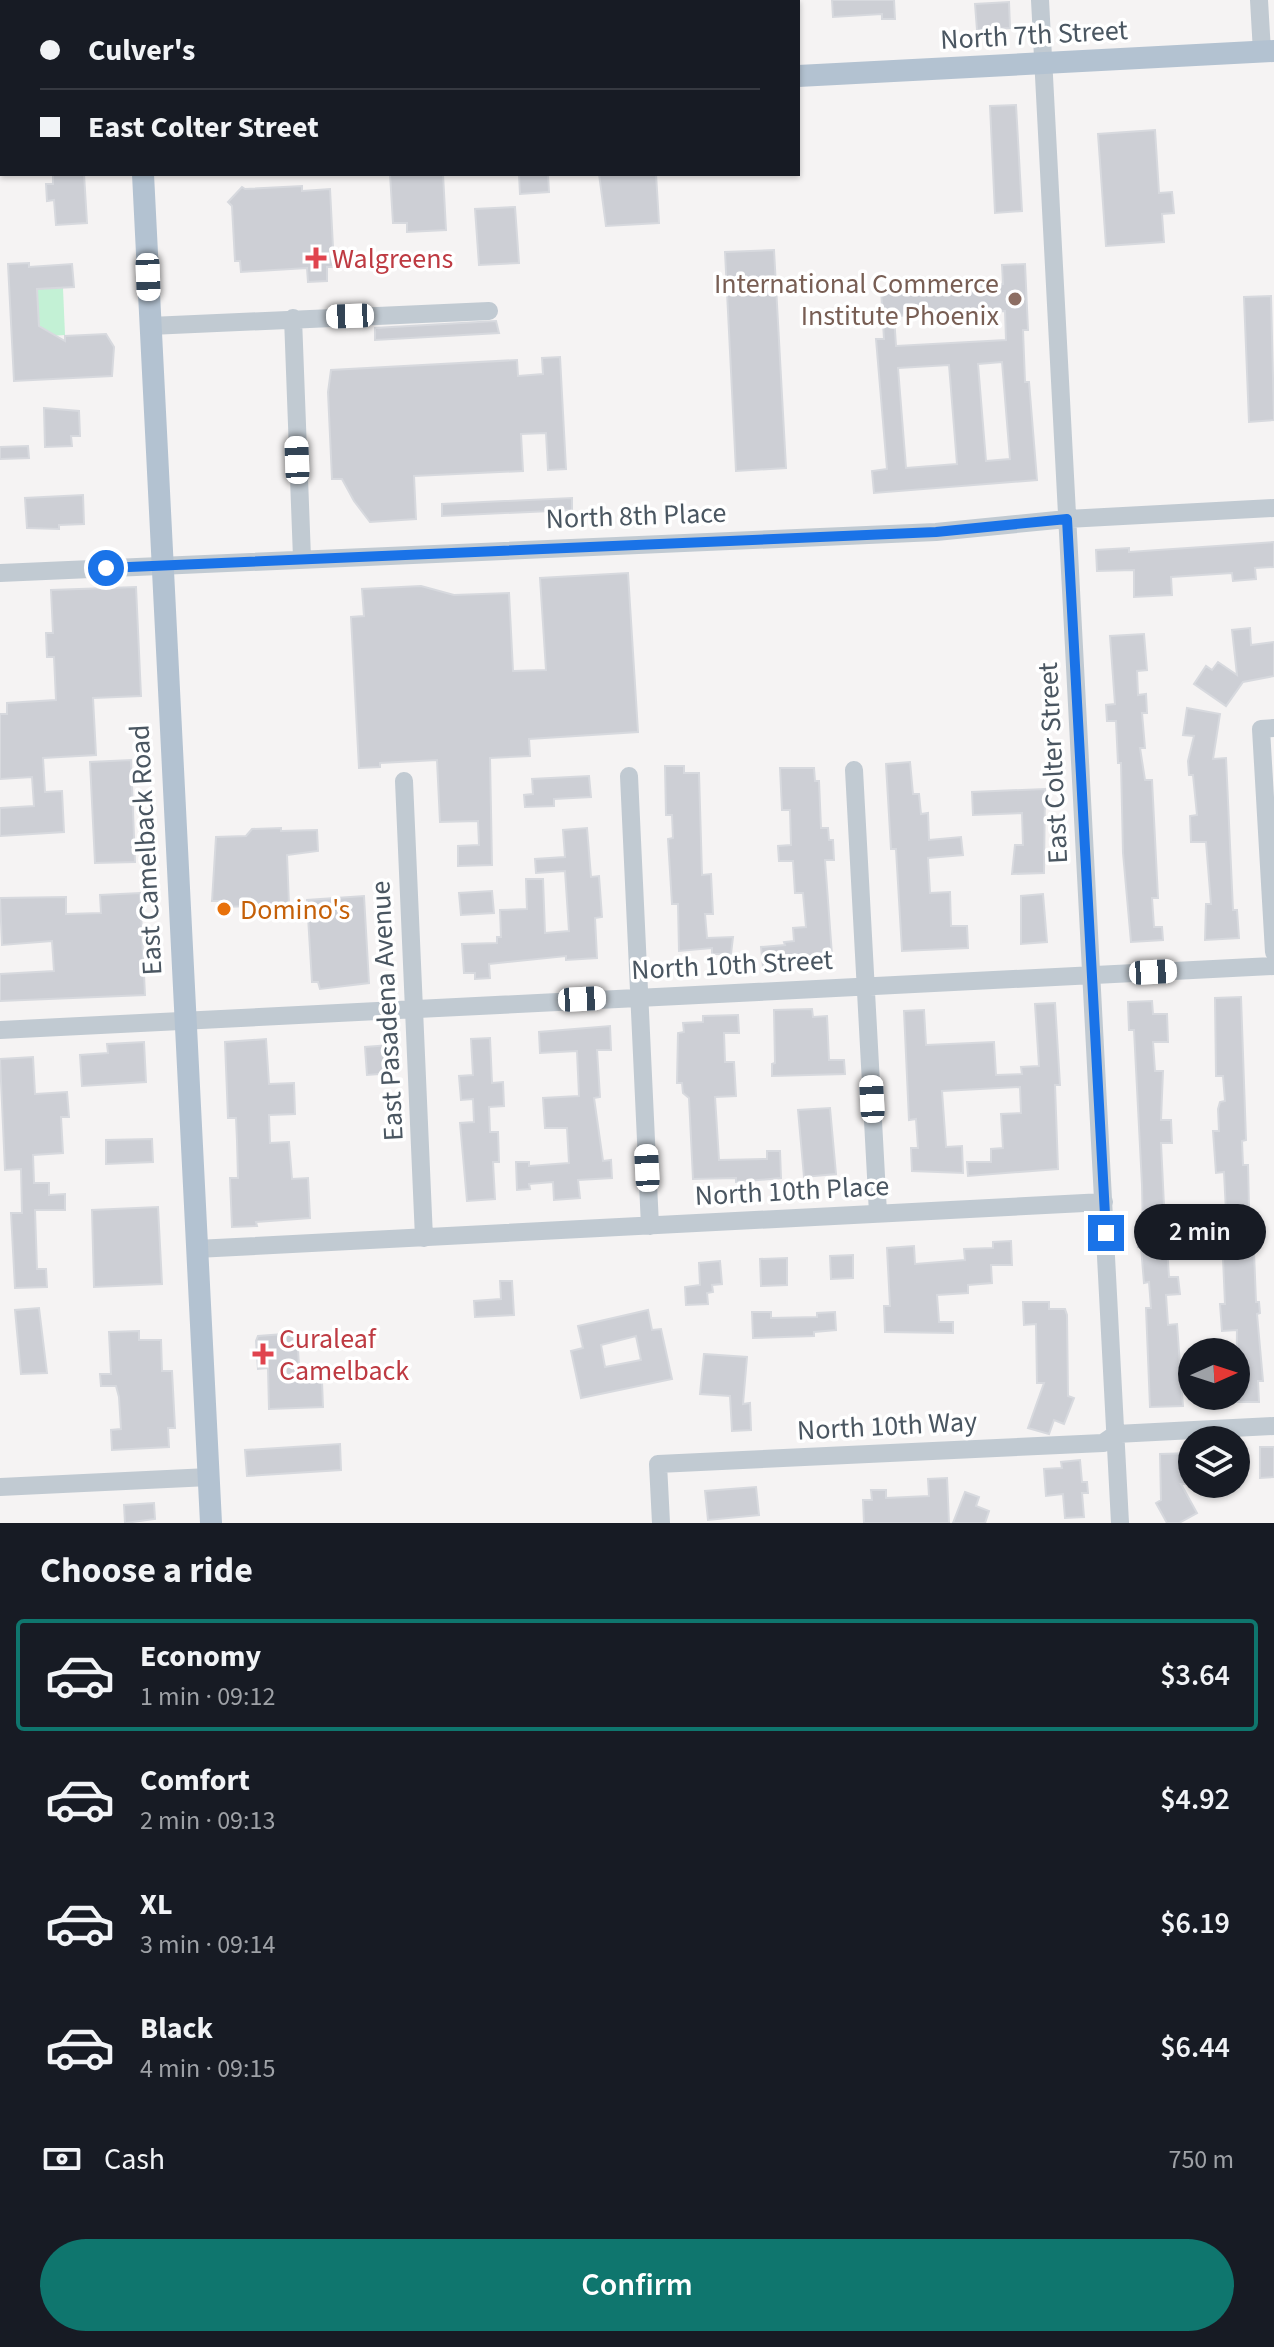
<!DOCTYPE html>
<meta charset="utf-8">
<style>
body{margin:0;font-family:"Source Sans 3",sans-serif;background:#20242c;color:#f1f3f6;height:100vh;display:flex;flex-direction:column;font-size:30px;white-space:nowrap}
*{box-sizing:border-box;margin:0}
p{font-size:26px;color:#9ea1a6}
.icon{flex:none;width:44px;height:44px;fill:none;stroke:currentColor;stroke-width:2;stroke-linecap:round;stroke-linejoin:round}
.map{position:relative;height:1523px;overflow:hidden}
.details{display:flex;flex-direction:column;background:#171b24;flex:1}
.details>*{flex:none}
.top-card{position:absolute;left:0px;top:0px;width:800px;height:176px;box-shadow:0 2px 6px #0004;display:grid;align-content:center;height:176px;padding:0 40px;background:#171b24}
.needle{width:52px;rotate:87deg}
.fabs{position:absolute;left:1178px;top:1338px;display:grid;gap:16px}
.fabs a{display:grid;place-items:center;width:72px;height:72px;border-radius:50%;background:#171b24;box-shadow:0 2px 6px #0004;font-size:40px}
.end{position:absolute;width:36px;height:36px;margin:-18px;border:10px solid #1a73e8;background:#fff;box-shadow:0 0 0 4px #fff}
.from{border-radius:50%}
.bubble{position:absolute;height:56px;border-radius:28px;background:#171b24;box-shadow:0 2px 6px #0004;font-size:26px;font-weight:600;line-height:56px;text-align:center}
.car{position:absolute;width:24px;height:48px;margin:-24px -12px;border-radius:10px;box-shadow:0 0 6px 2px #0007;background:linear-gradient(#fff 24%,#345 0 40%,#fff 0 76%,#345 0 86%,#fff 0)}
.top-card b{display:flex;align-items:center;gap:28px;height:76px;font-size:30px}
.top-card b+b{border-top:2px solid #363941}
.top-card i{width:20px;height:20px;background:#f1f3f6}
ul{padding:0;list-style:none}
li{display:flex;align-items:center;gap:24px;height:112px;margin:0 16px 12px;padding:0 24px;border:4px solid transparent;border-radius:8px}
li div{flex:1}
li b{display:block;font-size:30px}
li em{font-style:normal;font-weight:600}
li.current{border-color:#0f766e}
li>.icon{width:72px;height:72px;stroke-width:1.5}
h2{padding:0 40px;font-size:36px;line-height:96px}
.pay{display:flex;align-items:center;gap:20px;height:88px;padding:0 40px;font-size:30px}
.pay p{margin-inline-start:auto}
.cta{display:flex;gap:16px;margin-top:auto;padding:16px 40px}
.cta a{flex:1;height:92px;border-radius:48px;background:#0f766e;color:#fff;font-size:32px;font-weight:600;line-height:92px;text-align:center}
.map>svg:first-child{display:block}
</style>
<div class="map">
<svg width="1274" height="1523" viewBox="0 0 1274 1523">
<rect width="100%" height="100%" fill="#f5f3f3"/>
<path fill="#c3f1d5" d="M63,288l2,47 -15,1 -11,-10 -2,-37z"/>
<path fill="#cdcfd5" stroke="#d7d9de" stroke-width="2" fill-rule="evenodd" d="M832,0h62l1,19h-13v-5l-49,3z
M1009,2l1,26 -33,2 -2,-26z
M1016,105l6,106 -27,2 -5,-107z
M1155,130l4,63 13,-1 2,21 -12,1 2,28 -58,4 -8,-112z
M53,174h31l3,49 -31,2 -2,-25 -7,1 -1,-17h7z
M390,174h53l3,56 -39,2v-9h-14z
M519,174h29l1,18 -29,2z
M599,174h57l3,49 -53,3z
M302,186v5l28,-2 4,78h-7v14l-19,1 -1,-14 -66,4 -1,-11h-5l-3,-55 -4,-4 14,-15 3,2z
M515,207l4,56 -40,2 -4,-56z
M774,250l12,218 -50,3 -11,-219z
M29,263v4l43,-3 2,23 -37,2 2,37 26,15v-5l41,-2 8,13 -2,29 -98,5 -6,-117z
M1025,264l3,66h-5l2,52h4l8,98 -163,13 -2,-22 15,-2 -11,-130h8l-3,-49 122,-6 -1,-19zM1005,311l1,29 -110,6 -2,-30zM1002,362l8,97 -24,2 -8,-97zM949,365l8,99 -51,4 -8,-100z
M1271,296l3,124 -25,2 -5,-125z
M496,321l3,12 -124,7v-12z
M560,357l6,112 -18,1 -2,-37 -25,1 2,37 -109,5 2,43 -46,3 -16,-21 -12,-22h-10l-4,-87 3,-22 186,-10 1,16 25,-2 -1,-16z
M44,408l35,3 1,25h-9l1,10 -27,1z
M28,446l1,12 -29,1v-12z
M83,495l1,29 -25,1v4l-32,-1 -2,-30z
M572,498v12l-130,6v-12z
M1274,542v25l-19,1 1,11 -23,2 -1,-8 -61,4 1,18 -38,2v-27l-37,1 -1,-21 33,-2v4z
M628,573l10,159 -109,7 1,17 -40,2 2,107 -34,1v-20l21,-1 -1,-24 -38,1 -3,-62 -57,3v4l-21,1 -8,-151 13,-1 -2,-27 59,-3 33,9 55,-2 4,78 33,-1 -6,-92z
M136,587l5,109 -48,2 3,57 -53,3 2,34 17,-1 2,41 -64,4v-28l34,-2 -2,-29 -32,2v-65h7v-11l49,-3 -2,-43h-7l-1,-24h7l-2,-43z
M1250,628l1,17 23,-3v34l-31,6 -17,24 -32,-22 12,-18 6,4 6,-8 19,13 -5,-45z
M1144,634l3,36 -10,1 1,24 8,-1 1,19h-5l3,35h-5l5,32h7l6,118h-6l2,29h8l1,13 -32,2 -8,-89 -2,-90h-3l-2,-42h-9l-1,-16 9,-1 -5,-68z
M1187,708l33,6 -7,45 13,-1 7,152h4l2,28 -34,2 1,-36h5l-5,-62h-15l-1,-26 7,-1 -4,-40h-4l-1,-14 6,-25 -11,-1z
M131,760l4,102 -40,1 -5,-101z
M910,762l3,32h6l2,20 7,-1 1,27 32,-3 2,18 -35,3 2,35 20,-1 1,34h16l1,22 -66,3 -6,-102h-5l-5,-85z
M665,766h19v7h15l3,102 9,-1 2,40h-8l2,24 26,-1 -2,17h-19v-6l-33,3 -1,-47h-6l-4,-65 5,-1 -1,-23h-6z
M780,768h34l1,13h4l2,47h7l1,12h4l1,20h-9l7,95 -56,3v8l-13,1 -2,-20 24,-2 -1,-3 10,-1 -1,-13 13,-1 -3,-34h-8l-2,-32h-14l-1,-15 13,-1 -1,-35h-8z
M589,776l2,21 -37,2v7l-29,1 -1,-12 9,-1 -1,-15z
M1045,789l-1,84 -32,1 3,-29h8l-1,-32 -49,2 -1,-23z
M281,828v3l36,-1 1,21 -31,4 2,50 -70,2v-6h-7l4,-64 30,-1 6,-7z
M587,828l4,49 8,-1 3,41 -7,1 2,40 -31,2v-4l-77,8 1,14 -15,1v-6h-11l-2,-29 35,-1v-6h4l-1,-27 27,-1 -1,-30h17l2,54 24,-2 -4,-60 -29,2 -1,-14 30,-2 -2,-27z
M492,891l2,22 -33,2 -2,-22z
M140,893l5,102 -145,6v-27l54,-3 -2,-30 -50,4 -2,-47 66,-1v17l35,-1 -1,-18z
M1043,894l4,48 -26,2v-48z
M364,896l5,87 -49,6 -2,-7h-6l-5,-82z
M1241,997l5,143 -4,1 1,24h5l2,87h4l2,50h3l1,11 -3,1 6,67h-5l1,21h-23l1,-72 -15,1 -2,-27h5l-4,-92h5l-2,-40 -8,1 -3,-42h6l-1,-22 2,-7 5,-1 -2,-25h-7l-1,-78z
M1152,1001l1,13h14l1,28h-15l2,29h8l-2,49h10l1,23h-11l4,84 10,-1v20h-8l2,31h9l2,17 -14,1 2,30 9,-1 6,82 -33,1 -4,-99h5l-2,-26 -5,1 -3,-36h-3v-11l5,-1 -1,-50 -8,-155h-5l-1,-28z
M1055,1003l5,82h-5l3,84 -90,7 -1,-14h24v-13l12,-1 -2,-34 20,-1 -1,-26 -78,4 4,56 16,-1 1,27 -51,-2 -1,-23h7l-2,-29 -7,1 -5,-109 20,-1 2,35 68,-3 2,33 26,-1 -1,-7 18,-1 -4,-62z
M812,1009l1,8 14,-1 2,44h15l1,14 -73,2v-12l3,-1 -1,-53z
M738,1015l1,18h-15l1,29h9l2,34 -21,1 4,63 48,-1v-8h13l1,27 -45,4v-4l-43,1 -4,-81 -6,-5 -1,-10h-5l1,-50 6,-1 -1,-9 20,-1v-6z
M610,1026l1,24h-14l3,47 -6,1 9,63 8,-1 1,18 -34,2 2,18 -26,2 -1,-18 -24,2 1,5 -13,1 -1,-28h13v4l40,-3 -2,-35h-22l-2,-30 36,-2 -2,-45 -37,2 -1,-21z
M490,1038l2,45 11,-1 1,24 -15,1 1,25h8l1,30h-6l2,37 -28,2 -7,-78 14,-1 -1,-23 -12,1 -2,-24 14,-1 -2,-36z
M266,1039l3,45 25,-1 1,31 -26,1 1,28 19,-1 3,37 16,-1 2,40 -54,4 1,4 -25,1 -2,-49h8l-1,-37 -1,-23h-8l-3,-76z
M144,1042l2,40 -64,4 -2,-31 28,-2 -1,-9z
M390,1045l2,28 -25,2 -2,-28z
M33,1057l2,37 32,-2 2,25h-8l2,36 -30,2 1,28h15v12l16,-1v16h-30l2,59h9l1,18 -32,1 -4,-75h11l-1,-44 -16,1 -5,-111z
M830,1108l6,66 -32,3 -6,-67z
M152,1139l1,23 -47,2v-24z
M158,1207l4,77 -68,3 -2,-77z
M1011,1241l1,24h-21l1,18 -24,2v8l-31,2 2,27h14v11l-68,-1 -1,-26h6l-3,-58 27,-2 1,18 50,-4 -1,-11 29,-1v-6z
M853,1255v23l-22,1 -1,-23z
M787,1258v27l-26,1 -1,-27z
M720,1261l2,23 -10,1 1,7 -6,1 1,11 -22,1 -1,-18 15,-2 -1,-22z
M500,1281h12l2,34 -39,2 -1,-16 27,-2z
M1023,1302h26v7h16l2,6 1,81 6,2 -10,26 -10,-4 -5,14 -21,-6 16,-45h-7l-1,-59 -12,1z
M39,1308l8,65 -26,1 -6,-64z
M648,1310l4,20 9,-1 11,50 -91,19 -10,-47 12,-3 -5,-22zM636,1336l5,24 -36,7 -4,-22z
M752,1312h19v6l46,-1v-4l18,-1 1,18 -22,2v4l-61,2z
M139,1331v9h22l1,31h10l3,57h-7l1,19 -57,3 -1,-20 10,-1 -2,-32 -3,-11h-15l-1,-12h11l-2,-42z
M297,1333l3,49h22l1,25 -54,2 -1,-41 -10,1 -2,-28 2,-5z
M704,1354l43,3 -4,47 7,-1 1,27 -19,1 -2,-35 -30,-2z
M340,1444l1,26 -94,6 -2,-26z
M1260,1447h14v30l-14,1z
M1192,1453v31h-11l16,29 -18,10h-12l-11,-20 5,-3 -1,-46z
M1080,1460l2,22h5l1,11h-6l2,24 -19,1 -2,-24 -17,2 -2,-27 18,-1 -1,-6z
M947,1478l2,45h-85l-1,-23h9l-1,-10h15v8l43,-2 -1,-17z
M756,1487l3,28 -51,5 -3,-29z
M965,1492l14,5 -3,9 13,5 -4,12h-32z
M154,1503l1,16 -30,4 -1,-18z"/>
<g fill="none" stroke-linecap="round" stroke-linejoin="round">
<path stroke="#c1cad2" stroke-width="18" d="M1040,0l80,1523
M1259,0l3,52
M293,318l9,240
M150,326l339,-15
M0,573l936,-41 131,-13 207,-11
M1274,728l-13,1 13,223
M854,770l24,443
M629,776l21,450
M404,781l20,457
M0,1030l1274,-64
M196,1249l908,-47
M0,1487l209,-10
M661,1523l-3,-59 445,-21 13,-9 158,-8"/>
<path stroke="#b3c2d1" stroke-width="22" d="M137,0v2
M798,76l476,-25
M0,116h2
M143,174l68,1349"/>
</g>
<g fill="none" stroke-linecap="round" stroke-linejoin="round">
<path stroke="#1a73e8" stroke-width="10" d="M106,568l830,-36 131,-13 39,714"/>
</g>
<g fill="#e0444e" stroke="#fff" stroke-width="3">
<path d="M312 246h8v8h8v8h-8v8h-8v-8h-8v-8h8z"/>
<path d="M259 1342h8v8h8v8h-8v8h-8v-8h-8v-8h8z"/>
</g>
<circle fill="#8d6e63" stroke="#fff" stroke-width="3" cx="1015" cy="299" r="8"/>
<circle fill="#e8710a" stroke="#fff" stroke-width="3" cx="224" cy="909" r="8"/>
<g text-anchor="middle" stroke-width="7" stroke-linejoin="round" paint-order="stroke">
<g font-size="28" fill="#4a5661" stroke="#fff">
<text transform="translate(1034 34) rotate(-3)" y="10">North 7th Street</text>
<text transform="translate(636 515) rotate(-2)" y="10">North 8th Place</text>
<text transform="translate(1052 763) rotate(-93)" y="10">East Colter Street</text>
<text transform="translate(145 850) rotate(-93)" y="10">East Camelback Road</text>
<text transform="translate(732 964) rotate(-3)" y="10">North 10th Street</text>
<text transform="translate(386 1011) rotate(-93)" y="10">East Pasadena Avenue</text>
<text transform="translate(792 1190) rotate(-3)" y="10">North 10th Place</text>
<text transform="translate(887 1425) rotate(-3)" y="10">North 10th Way</text>
</g>
<g font-size="28" fill="#be3a42" stroke="#fff" text-anchor="start">
<text x="332" y="268">Walgreens</text>
<text x="279" y="1348">Curaleaf<tspan x="279" dy="32">Camelback</tspan></text>
</g>
<g font-size="28" fill="#785e54" stroke="#fff" text-anchor="end">
<text x="999" y="293">International Commerce<tspan x="999" dy="32">Institute Phoenix</tspan></text>
</g>
<g font-size="28" fill="#c56008" stroke="#fff" text-anchor="start">
<text x="240" y="919">Domino's</text>
</g>
</g>
</svg>
<div class="fabs">
<a><svg class="needle" viewBox="-14 -14 28 28"><path d="M0-13l5 13h-10z" fill="#e53935"/><path d="M0 13l5-13h-10z" fill="#9ea1a6"/></svg></a>
<a><svg class="icon" aria-label="layers" viewBox="0 0 24 24"><path d="M12 4l9 5-9 5-9-5zM3 14l9 5 9-5"/></svg></a>
</div>
<i class="end from" style="left:106px;top:568px"></i>
<i class="end" style="left:1106px;top:1233px"></i>
<div class="bubble" style="left:1134px;top:1204px;width:132px">2 min</div>
<i class="car" style="left:148px;top:277px;rotate:178deg"></i>
<i class="car" style="left:350px;top:316px;rotate:268deg"></i>
<i class="car" style="left:297px;top:460px;rotate:358deg"></i>
<i class="car" style="left:1153px;top:972px;rotate:87deg"></i>
<i class="car" style="left:582px;top:999px;rotate:87deg"></i>
<i class="car" style="left:872px;top:1099px;rotate:357deg"></i>
<i class="car" style="left:647px;top:1168px;rotate:357deg"></i>
<div class="top-card">
<b><i class="from"></i>Culver's</b>
<b><i></i>East Colter Street</b>
</div>
</div>
<section class="details">
<h2>Choose a ride</h2>
<ul>
<li class="current"><svg class="icon" aria-label="car" viewBox="0 0 24 24"><path d="M5 17H2v-5l4-1 3-4h7l3 4 3 1v5h-3M9 17h6M6 11h13"/><circle cx="7" cy="17" r="2"/><circle cx="17" cy="17" r="2"/></svg><div><b>Economy</b><p>1 min · 09:12</p></div><em>$3.64</em></li>
<li><svg class="icon" aria-label="car" viewBox="0 0 24 24"><path d="M5 17H2v-5l4-1 3-4h7l3 4 3 1v5h-3M9 17h6M6 11h13"/><circle cx="7" cy="17" r="2"/><circle cx="17" cy="17" r="2"/></svg><div><b>Comfort</b><p>2 min · 09:13</p></div><em>$4.92</em></li>
<li><svg class="icon" aria-label="car" viewBox="0 0 24 24"><path d="M5 17H2v-5l4-1 3-4h7l3 4 3 1v5h-3M9 17h6M6 11h13"/><circle cx="7" cy="17" r="2"/><circle cx="17" cy="17" r="2"/></svg><div><b>XL</b><p>3 min · 09:14</p></div><em>$6.19</em></li>
<li><svg class="icon" aria-label="car" viewBox="0 0 24 24"><path d="M5 17H2v-5l4-1 3-4h7l3 4 3 1v5h-3M9 17h6M6 11h13"/><circle cx="7" cy="17" r="2"/><circle cx="17" cy="17" r="2"/></svg><div><b>Black</b><p>4 min · 09:15</p></div><em>$6.44</em></li>
</ul>
<div class="pay"><svg class="icon" aria-label="cash" viewBox="0 0 24 24"><path d="M3 7h18v10H3z"/><circle cx="12" cy="12" r="2"/></svg>Cash<p>750 m</p></div>
<div class="cta"><a>Confirm</a></div>
</section>
